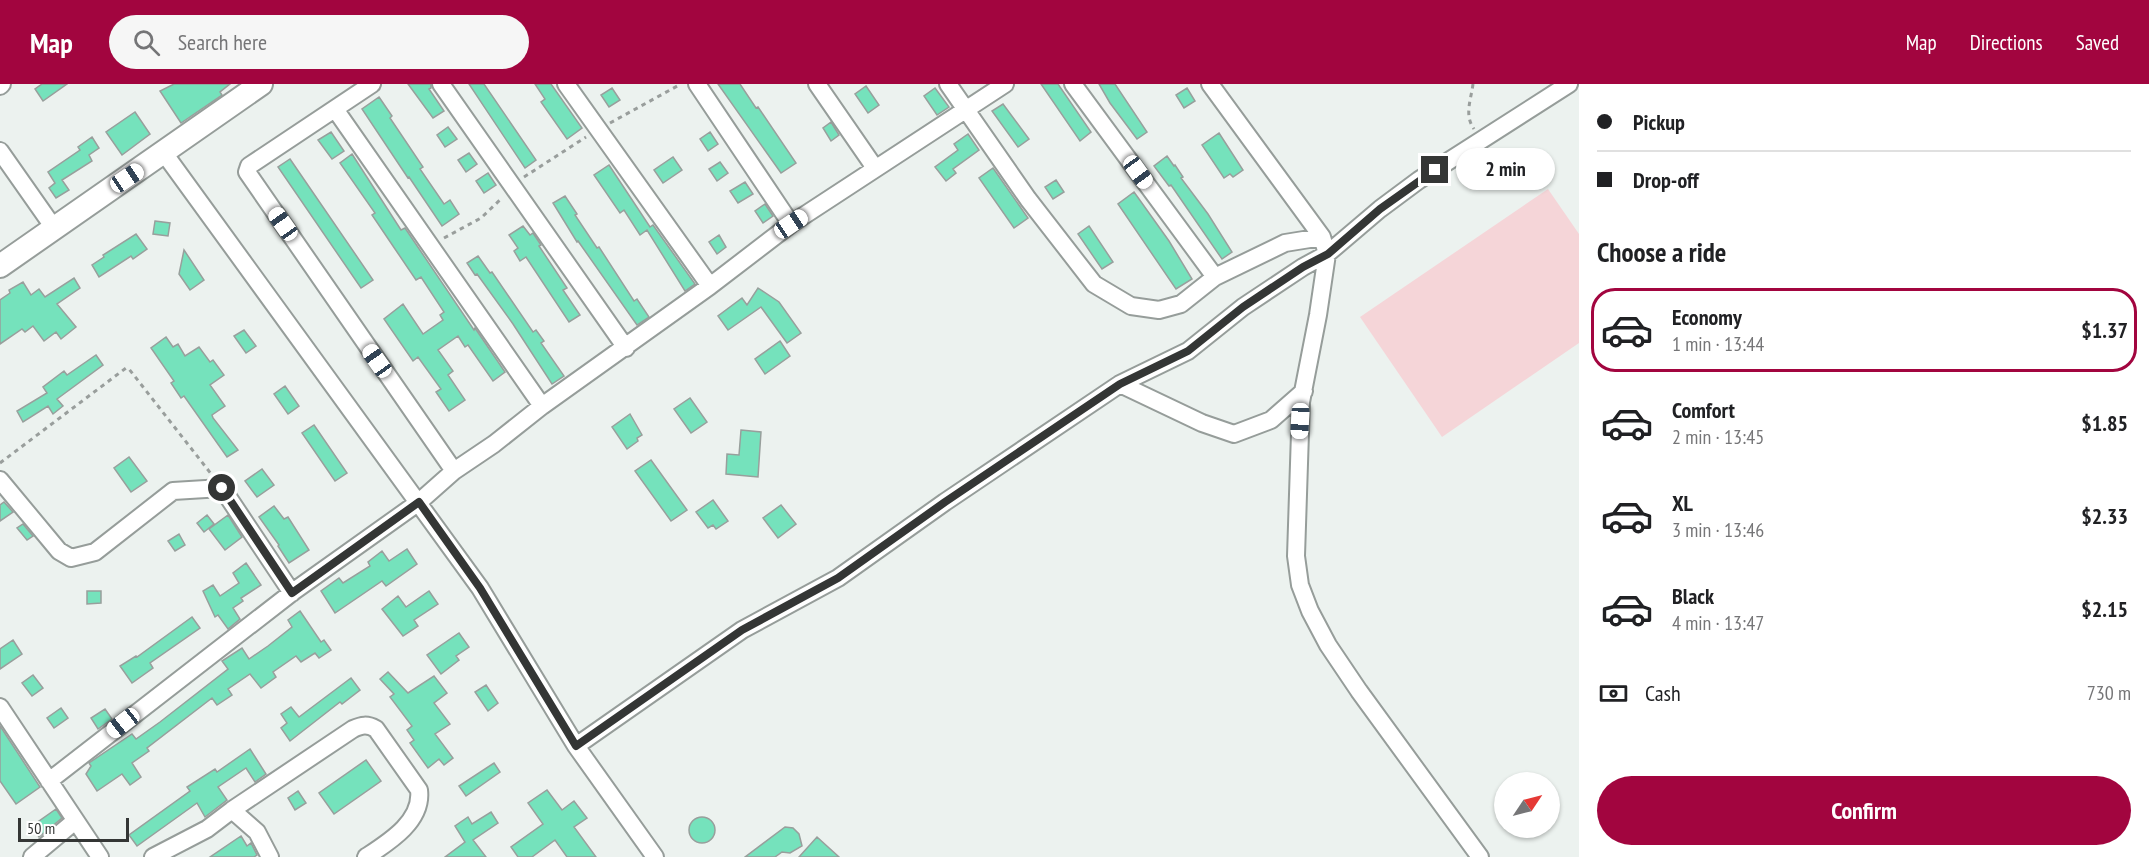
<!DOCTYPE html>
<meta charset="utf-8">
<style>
body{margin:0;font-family:"PT Sans Narrow",sans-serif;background:#f6f6f6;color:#202124;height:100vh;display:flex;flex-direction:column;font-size:22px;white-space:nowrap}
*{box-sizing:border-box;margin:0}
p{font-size:20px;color:#757577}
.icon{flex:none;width:33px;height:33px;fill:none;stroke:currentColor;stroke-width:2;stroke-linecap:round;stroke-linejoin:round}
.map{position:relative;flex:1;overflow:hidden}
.sheet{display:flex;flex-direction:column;background:#fff;width:570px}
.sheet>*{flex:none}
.banner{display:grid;align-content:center;height:132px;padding:0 18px;background:#fff}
.needle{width:39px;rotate:55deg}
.controls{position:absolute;left:1494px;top:688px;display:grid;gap:12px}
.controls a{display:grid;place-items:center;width:66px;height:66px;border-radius:50%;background:#fff;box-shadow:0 2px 4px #0004;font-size:30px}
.scale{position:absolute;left:18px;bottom:15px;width:111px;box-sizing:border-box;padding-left:6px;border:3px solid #343635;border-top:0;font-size:16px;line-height:21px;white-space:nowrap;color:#343635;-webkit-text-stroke:4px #fff;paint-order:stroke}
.end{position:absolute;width:27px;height:27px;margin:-14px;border:8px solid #343635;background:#fff;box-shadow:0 0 0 3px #fff}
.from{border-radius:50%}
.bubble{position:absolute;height:42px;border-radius:21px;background:#fff;box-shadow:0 2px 4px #0004;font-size:20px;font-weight:700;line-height:42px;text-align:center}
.car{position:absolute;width:18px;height:36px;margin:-18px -9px;border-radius:8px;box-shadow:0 0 4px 2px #0007;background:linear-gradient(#fff 24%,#345 0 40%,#fff 0 76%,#345 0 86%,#fff 0)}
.banner b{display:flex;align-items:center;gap:21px;height:57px;font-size:22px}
.banner b+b{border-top:2px solid #e0e0e0}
.banner i{width:15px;height:15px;background:#202124}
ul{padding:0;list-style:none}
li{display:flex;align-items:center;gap:18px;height:84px;margin:0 12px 9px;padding:0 6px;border:3px solid transparent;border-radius:24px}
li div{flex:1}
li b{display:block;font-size:22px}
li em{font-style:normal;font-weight:700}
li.on{border-color:#a2053f}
li>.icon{width:54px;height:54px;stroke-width:1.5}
h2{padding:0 18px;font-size:27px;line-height:72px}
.pay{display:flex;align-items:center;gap:15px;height:66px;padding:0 18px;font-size:22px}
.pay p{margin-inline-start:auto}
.action{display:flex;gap:12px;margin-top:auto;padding:12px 18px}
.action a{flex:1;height:69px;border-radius:36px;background:#a2053f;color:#fff;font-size:24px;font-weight:700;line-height:69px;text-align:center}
header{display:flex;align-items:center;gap:36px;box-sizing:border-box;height:84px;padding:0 30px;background:#a2053f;color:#fff}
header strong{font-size:28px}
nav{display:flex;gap:33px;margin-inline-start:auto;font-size:21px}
.search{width:420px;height:54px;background:#f6f6f6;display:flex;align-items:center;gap:15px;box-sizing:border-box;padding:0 21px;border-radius:33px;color:#757577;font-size:22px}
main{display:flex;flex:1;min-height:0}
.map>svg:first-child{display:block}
</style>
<header>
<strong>Map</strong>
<div class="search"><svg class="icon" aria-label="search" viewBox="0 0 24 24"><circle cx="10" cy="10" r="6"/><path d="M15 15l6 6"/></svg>Search here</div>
<nav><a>Map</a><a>Directions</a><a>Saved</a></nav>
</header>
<main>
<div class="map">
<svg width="1579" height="773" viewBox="0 0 1579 773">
<rect width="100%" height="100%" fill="#ecf2ef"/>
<path fill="#f5d5d8" d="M1548,105l31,45v109l-137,94 -82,-120z"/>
<path fill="#75e2bc" stroke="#989f9c" stroke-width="1.5" d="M42,0h25l-24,17 -8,-12z
M174,0h56l-10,8 2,3 -41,28 -21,-32z
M408,0h23v4l-2,1 15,22 -11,7z
M469,0h15l52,76 -11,8z
M535,0h16l31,44 -15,11 -26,-37 4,-3z
M718,0h22l16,24 2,-1 38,56 -15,10z
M1041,0h17l33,48 -11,9z
M1099,0h16l32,48 -10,7 -27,-36z
M866,2l13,19 -11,8 -13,-19z
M612,4l8,12 -11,7 -8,-12z
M935,4l14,19 -12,8 -13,-19z
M1187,4l8,13 -11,7 -8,-13z
M379,13l13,19 -2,2 33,49 -3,2 24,35 6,-4 9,14 -17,12 -33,-49 -1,1 -46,-69z
M1003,20l26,35 -11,8 -26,-36z
M135,28l15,22 -28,21 -16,-23z
M831,38l8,13 -8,6 -8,-13z
M448,43l9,12 -12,8 -8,-12z
M331,48l13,19 -12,8 -14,-19z
M710,48l8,12 -10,7 -8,-12z
M1219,49l24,37 -10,7 -3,-3 -6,4 -22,-33z
M968,50l11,16 -26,19 3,4 -10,8 -11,-14 23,-17 -4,-6z
M92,53l7,11 -10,7 3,6 -30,19 7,10 -13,8 -7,-10 6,-5 -7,-11 32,-22 -2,-3z
M469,69l8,11 -11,8 -8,-12z
M352,70l49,76 4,-2 69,102 1,-2 30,44 -12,9 -25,-36 -3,2 -7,-11 -20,14 15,21 -5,4 17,25 -16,11 -13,-19 5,-3 -23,-32 -5,4 -29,-42 19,-15 20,30 20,-14 -3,-5 4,-3 -23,-35 -5,3 -23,-34 -21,-31 3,-2 -35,-50z
M1167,72l7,10 1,-1 8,12 -2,1 27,36 24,38 -10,7 -51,-74 -2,1 -15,-20z
M673,73l9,13 -19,13 -9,-13z
M290,75l83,121 -12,8 -83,-121z
M720,78l8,11 -11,8 -8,-12z
M609,81l41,62 3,-2 42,59 -10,7 -38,-61 -7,5 -16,-25 -4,3 -26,-38z
M993,84l35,50 -14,10 -35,-50z
M488,89l8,12 -12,8 -8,-12z
M1056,96l8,12 -11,7 -8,-12z
M745,98l8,12 -15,9 -8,-12z
M1134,108l35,49 23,38 -16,10 -58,-85z
M565,112l12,18 -2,1 22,33 2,-1 35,54 3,-2 12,18 -12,8 -59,-84 -1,1 -24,-39z
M765,120l8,12 -10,7 -8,-12z
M155,137l15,2 -2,13 -15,-2z
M523,142l7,9 3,-2 8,12 -2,1 28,42 -4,2 17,25 -11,7 -43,-65 -6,4 -6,-10 4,-3 -9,-13z
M1089,142l24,36 -11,7 -24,-35z
M136,150l11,15 -14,10 -2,-3 -32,21 -7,-12 12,-8 -1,-2z
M719,151l7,12 -9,7 -8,-12z
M184,166l20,30 -14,10 -11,-16z
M478,172l12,17 2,-1 41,60 3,-2 8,11 -3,2 23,33 -12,8 -39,-60 -36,-50 -2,1 -8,-12z
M74,194l6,10 -23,16 19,23 -15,12 -5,-7 -12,9 -11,-15 -8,6 -3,-3 -22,15v-44l10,-7 -1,-3 14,-8 8,13 8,-6 6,8z
M758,204l21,14 22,31 -14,10 -26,-36 -33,23 -10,-14 24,-18 5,7z
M244,246l12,16 -10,7 -12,-17z
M166,253l7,10 5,-3 7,12 14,-9 11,15 3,-2 11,15 -14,10 15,21 -13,9 1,3 25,32 -11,7 -43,-61 -3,2 -10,-15 3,-2 -23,-33z
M780,257l10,15 -25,18 -10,-15z
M96,271l7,10 -46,34 6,7 -10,8 -5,-8 -25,16 -6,-11 30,-18 -4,-6 21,-16 3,4z
M285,302l14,20 -11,8 -14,-20z
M690,314l17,24 -16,11 -17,-24z
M630,330l12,21 -5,3 1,3 -11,8 -15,-22z
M314,341l33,48 -12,8 -33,-48z
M741,346l20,2 -3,45 -32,-3 1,-20 12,1z
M129,373l18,24 -16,11 -17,-24z
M651,376l36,50 -16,11 -36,-50z
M262,385l12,16 -17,12 -12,-16z
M713,416l15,21 -12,8 -3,-4 -5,3 -12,-16z
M4,418l9,10 -13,9v-16z
M781,421l15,19 -18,14 -15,-20z
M274,422l10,13 4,-2 21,33 -20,13 -11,-17 1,-1 -20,-28z
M207,431l7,9 -10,8 -7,-9z
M228,431l14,22 -17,13 -16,-21z
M23,440l10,12 -6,4 -10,-12z
M179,450l6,11 -10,6 -7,-10z
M407,465l10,15 -31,22 -4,-5 -47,32 -14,-22 18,-13 4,5 27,-17 -2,-4 14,-11 7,10z
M246,479l15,22 -20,13 2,3 -10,7 7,11 -12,10 -10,-14 -3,2 -12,-26 10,-6 7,11 19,-13 -6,-10z
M87,507h14v12l-14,1z
M429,507l9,13 -24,16 4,6 -15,10 -21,-27 16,-13 8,11z
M300,527l21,31 3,-2 7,10 -12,8 -4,-5 -14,9 -5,-6 -23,16 3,5 -15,11 -11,-14 -22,15 4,6 -15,10 -5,-7 -65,50 2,3 -17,12 9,14 -11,8 -8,-11 -25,17 -11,-17 5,-8 -2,-3 43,-29 4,5 24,-17 68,-53 -6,-8 20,-13 7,11 19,-13 24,-19 -4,-7z
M192,533l8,11 -50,35 3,5 -21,15 -12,-17 16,-10 1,1z
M459,549l10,14 -13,9 3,4 -18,14 -14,-19z
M13,556l9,14 -22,15v-20z
M388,588l20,21 26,-17 13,17 -13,10 16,21 -15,10 18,24 -9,7 -5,-6 -11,9 -18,-25 4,-3 -7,-10 5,-4 -22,-29 4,-3 -14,-15z
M33,591l10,13 -11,8 -10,-13z
M351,594l9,12 -18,14 -2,-2 -50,39 -9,-13 6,-5 -6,-9 10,-7 8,10z
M486,601l12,18 -10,8 -13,-19z
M61,624l7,10 -14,10 -7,-10z
M105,625l7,10 -14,10 -7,-11z
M0,642l40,61 -24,17 -16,-23z
M250,665l16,25 -11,8 -9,-14 -28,19 9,13 -22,17 -8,-14 -60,43 -8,-11 61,-44 -3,-4 28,-18 2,3z
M366,676l15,21 -47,33 -15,-21z
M494,679l6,9 -34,24 -7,-10z
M547,706l15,20 12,-9 13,17 -13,9 22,30h-29l-12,-17 -23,17h-14l-7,-10 32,-23 -15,-21z
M298,707l8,12 -11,7 -7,-12z
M56,725l6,9 -23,19 -7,-11z
M491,728l7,11 -25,17 13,17h-41l20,-15 -10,-16 13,-9 4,7z
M689 746a13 13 0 1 1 26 0a13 13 0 1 1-26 0Z
M785,743l8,1 6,6 3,12 -12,7 -8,-1 -7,5h-30z
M241,752l6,10 4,-3 6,12 -3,2h-44z
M817,753l22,20h-40z"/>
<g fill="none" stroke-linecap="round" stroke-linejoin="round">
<defs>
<path id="street" d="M372,0l-123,82 -2,6 207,299 40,-27 48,-38 168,-120 81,-62 214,-140
M441,0l185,264
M566,0l144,202
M697,0l94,140
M817,0l58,84
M948,0l80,115 66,85 37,22 28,4 22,-6 34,-27
M1073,0l142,193 70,-34 37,-6
M0,2l2,-2
M335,25l207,297
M0,67l54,77
M164,69l316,435 96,158 79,111
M1120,300l82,39 32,11 37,-14 33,-29
M0,396l59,71 12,7 24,-6 78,-61 49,-3 70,105
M0,623l100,150
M576,662l166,-116 96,-52 107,-76 175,-118 68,-33 55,-44 60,-40 24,-13 -5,-17 -112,-153
M49,697l245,-190 125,-89 35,-31
M32,773l43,-36
M153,773l54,-28 25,-19
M270,773l-13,-25 -25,-22 121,-81c9,-4 14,-5 23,0l43,61c4,31 -30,52 -53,67
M1480,773l-121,-166 -31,-46 -18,-34 -10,-26 -4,-29 5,-154 17,-87 9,-61 53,-45 39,-29 150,-96"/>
<path id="secondary" d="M0,182l261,-182"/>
</defs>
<use href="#street" stroke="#969d9a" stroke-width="20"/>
<use href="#secondary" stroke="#969d9a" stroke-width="26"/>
<path stroke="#999e9c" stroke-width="3" stroke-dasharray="4.5 4.5" stroke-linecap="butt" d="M1473,0c-2,16 -9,31 1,45
M610,39l71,-39
M524,93l62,-40
M444,154l37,-20 21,-20
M0,379l126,-95 3,1 83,106"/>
<use href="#street" stroke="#fff" stroke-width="16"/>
<use href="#secondary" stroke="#fff" stroke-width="22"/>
</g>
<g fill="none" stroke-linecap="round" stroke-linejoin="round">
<path stroke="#343635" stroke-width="8" d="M222,404l70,105 127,-91 61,86 96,158 166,-116 96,-52 107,-76 175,-118 68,-33 55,-44 60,-40 25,-13 52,-45 55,-39"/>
</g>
</svg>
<div class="controls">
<a><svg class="needle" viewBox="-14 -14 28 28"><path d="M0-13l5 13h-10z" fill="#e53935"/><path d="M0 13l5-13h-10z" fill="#757577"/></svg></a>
</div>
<div class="scale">50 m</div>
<i class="end from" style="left:222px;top:404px"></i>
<i class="end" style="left:1435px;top:86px"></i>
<div class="bubble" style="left:1456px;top:64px;width:99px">2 min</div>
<i class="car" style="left:1138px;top:88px;rotate:144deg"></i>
<i class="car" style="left:127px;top:94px;rotate:56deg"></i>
<i class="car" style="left:283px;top:140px;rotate:325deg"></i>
<i class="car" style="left:791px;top:140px;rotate:56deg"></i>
<i class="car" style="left:377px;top:277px;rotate:325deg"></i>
<i class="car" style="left:1300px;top:337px;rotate:183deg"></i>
<i class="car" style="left:123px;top:639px;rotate:232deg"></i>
</div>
<section class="sheet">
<div class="banner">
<b><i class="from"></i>Pickup</b>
<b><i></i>Drop-off</b>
</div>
<h2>Choose a ride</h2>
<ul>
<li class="on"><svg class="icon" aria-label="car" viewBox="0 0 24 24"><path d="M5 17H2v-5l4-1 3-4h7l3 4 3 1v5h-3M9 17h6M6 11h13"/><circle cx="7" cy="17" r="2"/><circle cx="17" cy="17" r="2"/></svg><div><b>Economy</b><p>1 min · 13:44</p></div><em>$1.37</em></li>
<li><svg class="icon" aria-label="car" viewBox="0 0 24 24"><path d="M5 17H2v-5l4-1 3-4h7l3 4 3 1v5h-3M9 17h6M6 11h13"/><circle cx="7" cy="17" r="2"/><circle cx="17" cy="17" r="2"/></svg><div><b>Comfort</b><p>2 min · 13:45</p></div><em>$1.85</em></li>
<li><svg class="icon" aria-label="car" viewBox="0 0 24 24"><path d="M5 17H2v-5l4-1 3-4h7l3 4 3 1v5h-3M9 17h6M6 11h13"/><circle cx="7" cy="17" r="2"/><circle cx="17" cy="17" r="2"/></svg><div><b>XL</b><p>3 min · 13:46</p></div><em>$2.33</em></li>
<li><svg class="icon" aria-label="car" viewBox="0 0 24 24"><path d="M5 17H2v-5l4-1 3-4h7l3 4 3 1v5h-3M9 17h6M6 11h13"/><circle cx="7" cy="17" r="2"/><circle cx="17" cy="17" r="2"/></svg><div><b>Black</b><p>4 min · 13:47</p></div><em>$2.15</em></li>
</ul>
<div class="pay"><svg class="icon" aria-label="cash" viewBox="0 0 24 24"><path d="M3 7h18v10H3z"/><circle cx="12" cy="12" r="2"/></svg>Cash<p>730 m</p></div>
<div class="action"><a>Confirm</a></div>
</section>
</main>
